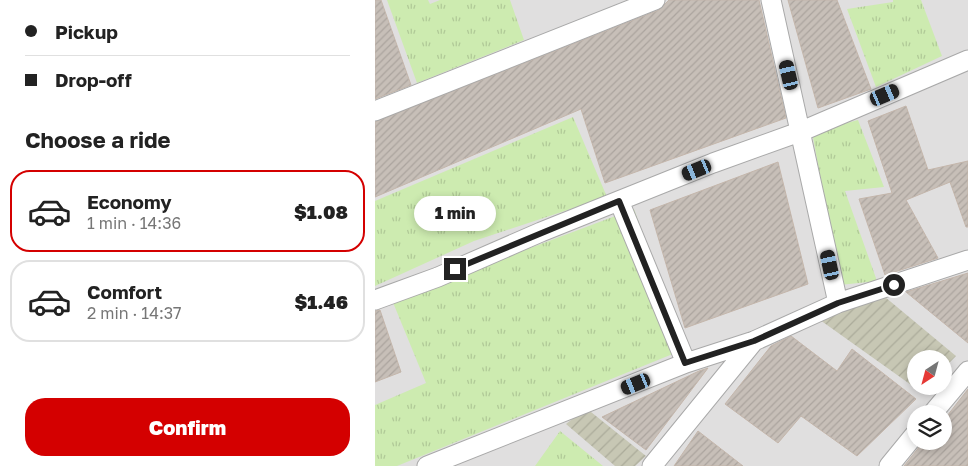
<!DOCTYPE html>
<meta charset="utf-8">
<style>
body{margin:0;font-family:"Golos Text",sans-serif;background:#f2f2f2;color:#222;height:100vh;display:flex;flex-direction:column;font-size:19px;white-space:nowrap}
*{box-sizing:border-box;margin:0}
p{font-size:16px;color:#767676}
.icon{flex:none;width:28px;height:28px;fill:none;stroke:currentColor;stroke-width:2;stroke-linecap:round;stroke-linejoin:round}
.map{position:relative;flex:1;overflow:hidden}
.details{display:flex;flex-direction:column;background:#fff;width:375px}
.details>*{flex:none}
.top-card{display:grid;align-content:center;height:110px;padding:0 25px;background:#fff}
.needle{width:32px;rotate:216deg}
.controls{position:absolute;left:532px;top:350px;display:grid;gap:10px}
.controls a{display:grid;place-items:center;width:45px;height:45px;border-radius:50%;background:#fff;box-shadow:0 2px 8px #0003;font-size:25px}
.end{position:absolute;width:22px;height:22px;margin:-11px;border:6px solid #222;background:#fff;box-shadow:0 0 0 2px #fff}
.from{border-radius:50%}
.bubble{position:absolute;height:35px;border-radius:18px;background:#fff;box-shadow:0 2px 8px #0003;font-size:16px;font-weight:800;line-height:35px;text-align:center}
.car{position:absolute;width:15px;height:30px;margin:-15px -8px;border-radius:6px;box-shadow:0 0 4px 1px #0007;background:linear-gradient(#222 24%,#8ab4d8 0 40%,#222 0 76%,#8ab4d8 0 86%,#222 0)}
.top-card b{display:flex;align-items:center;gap:18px;height:48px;font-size:19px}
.top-card b+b{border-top:1px solid #e0e0e0}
.top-card i{width:12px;height:12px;background:#222}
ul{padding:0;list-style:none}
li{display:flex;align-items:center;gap:15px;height:82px;margin:0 10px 8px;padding:0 15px;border:2px solid #e0e0e0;border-radius:20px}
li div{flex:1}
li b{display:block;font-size:19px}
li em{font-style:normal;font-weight:800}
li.active{border-color:#d40000}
li>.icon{width:45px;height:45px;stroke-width:1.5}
h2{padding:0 25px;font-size:22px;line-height:60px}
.action{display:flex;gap:10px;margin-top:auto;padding:10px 25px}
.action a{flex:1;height:58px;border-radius:20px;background:#d40000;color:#fff;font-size:20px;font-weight:800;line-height:58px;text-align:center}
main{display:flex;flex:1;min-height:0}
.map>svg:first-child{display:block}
</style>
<main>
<section class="details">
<div class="top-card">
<b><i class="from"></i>Pickup</b>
<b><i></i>Drop-off</b>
</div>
<h2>Choose a ride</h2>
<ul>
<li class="active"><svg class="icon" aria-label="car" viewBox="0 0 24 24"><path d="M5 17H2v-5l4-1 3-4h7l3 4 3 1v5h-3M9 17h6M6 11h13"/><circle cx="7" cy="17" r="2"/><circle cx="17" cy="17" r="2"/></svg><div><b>Economy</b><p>1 min · 14:36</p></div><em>$1.08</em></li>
<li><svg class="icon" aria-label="car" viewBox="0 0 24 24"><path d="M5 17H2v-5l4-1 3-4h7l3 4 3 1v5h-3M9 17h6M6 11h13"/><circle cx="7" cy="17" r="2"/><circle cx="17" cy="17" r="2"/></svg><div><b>Comfort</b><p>2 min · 14:37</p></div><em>$1.46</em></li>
</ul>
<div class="action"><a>Confirm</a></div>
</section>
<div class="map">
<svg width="593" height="466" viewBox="0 0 593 466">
<defs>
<pattern id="construction-furrows" width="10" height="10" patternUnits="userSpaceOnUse" patternTransform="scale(1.25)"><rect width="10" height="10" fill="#c7c7b4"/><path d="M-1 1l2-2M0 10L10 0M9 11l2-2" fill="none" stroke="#abab9a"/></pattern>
<pattern id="grass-tufts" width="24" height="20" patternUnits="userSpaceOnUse" patternTransform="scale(1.25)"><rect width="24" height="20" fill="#cdebb0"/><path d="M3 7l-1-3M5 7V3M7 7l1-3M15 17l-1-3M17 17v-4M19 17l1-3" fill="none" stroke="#b0c997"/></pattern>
<pattern id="building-hatch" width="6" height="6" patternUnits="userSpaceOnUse" patternTransform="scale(1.25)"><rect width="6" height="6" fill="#c7bfb8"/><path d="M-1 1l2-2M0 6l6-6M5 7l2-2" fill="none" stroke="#aba49e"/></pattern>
</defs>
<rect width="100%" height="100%" fill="#f2efe9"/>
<path fill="#e0dfdf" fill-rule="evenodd" d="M0,0h593v466h-593zM541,359h28v27h-28zM541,414h28v27h-28z"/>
<path fill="url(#construction-furrows)" d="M504,292l77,64 -12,12v-9h-28v27h11l-6,6 -108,-77z
M211,408l60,48 -11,10h-20l-49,-42z"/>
<path fill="url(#grass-tufts)" d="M12,0h41l2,4 10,-4h70l14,40 -107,43z
M518,0h28l21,56 -66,31 -29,-78 46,-7z
M198,117l34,80 -133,44 -99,45v-85z
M483,120l26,67 -39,4 32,90 -37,4 -28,-153z
M259,209l51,140 -288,117h-22v-61l51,-22 -34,-83z
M185,431l43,35h-68z"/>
<path fill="url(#building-hatch)" stroke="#c4b6ab" d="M0,0h6l30,85 -36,14z
M294,0h90l27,118 -181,65 -24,-74 -206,88v-75l284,-112z
M413,0h49l34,89 -53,19z
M531,106l22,64 40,-9v66h-2l-16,-45 -44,18 32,58 -53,17 -26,-76 33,-6 -24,-72z
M403,162l30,122 -123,44 -35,-118z
M593,273v70l-62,-51z
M5,310l21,62 -26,10v-71z
M416,336l46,35 15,-22 64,50 -59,57 -56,-40 -23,27 -53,-39 46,-58z
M333,368l-62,82 -44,-33 97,-46z
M593,389v77h-64l20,-25h20v-21z
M323,431l45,35h-69z"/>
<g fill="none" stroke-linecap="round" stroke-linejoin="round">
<defs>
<path id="minor" d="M396,0l67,303
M0,111l280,-111
M244,201l67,162
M0,300l63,-23 103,-45 172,-69 89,-32 166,-71
M557,414l36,-43
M52,466l259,-103 68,-22 84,-38 130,-43
M277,466l102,-125
M514,466l27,-33"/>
</defs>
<use href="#minor" stroke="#a9a9a9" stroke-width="21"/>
<use href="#minor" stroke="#fff" stroke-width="19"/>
</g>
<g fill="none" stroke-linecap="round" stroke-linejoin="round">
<path stroke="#222" stroke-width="6" d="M80,269l164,-68 66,162 69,-22 84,-38 56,-18"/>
</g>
</svg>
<div class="controls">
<a><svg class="needle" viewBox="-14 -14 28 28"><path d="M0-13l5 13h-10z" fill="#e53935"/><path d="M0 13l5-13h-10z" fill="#767676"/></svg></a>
<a><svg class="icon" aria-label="layers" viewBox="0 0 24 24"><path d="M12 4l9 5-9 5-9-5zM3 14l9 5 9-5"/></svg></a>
</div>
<i class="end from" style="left:519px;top:285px"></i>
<i class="end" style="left:80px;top:269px"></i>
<div class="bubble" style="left:39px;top:196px;width:82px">1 min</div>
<i class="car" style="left:414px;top:75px;rotate:347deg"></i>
<i class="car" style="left:510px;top:95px;rotate:67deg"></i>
<i class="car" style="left:322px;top:170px;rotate:248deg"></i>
<i class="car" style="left:455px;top:265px;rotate:348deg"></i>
<i class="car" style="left:261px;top:384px;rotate:248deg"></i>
</div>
</main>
